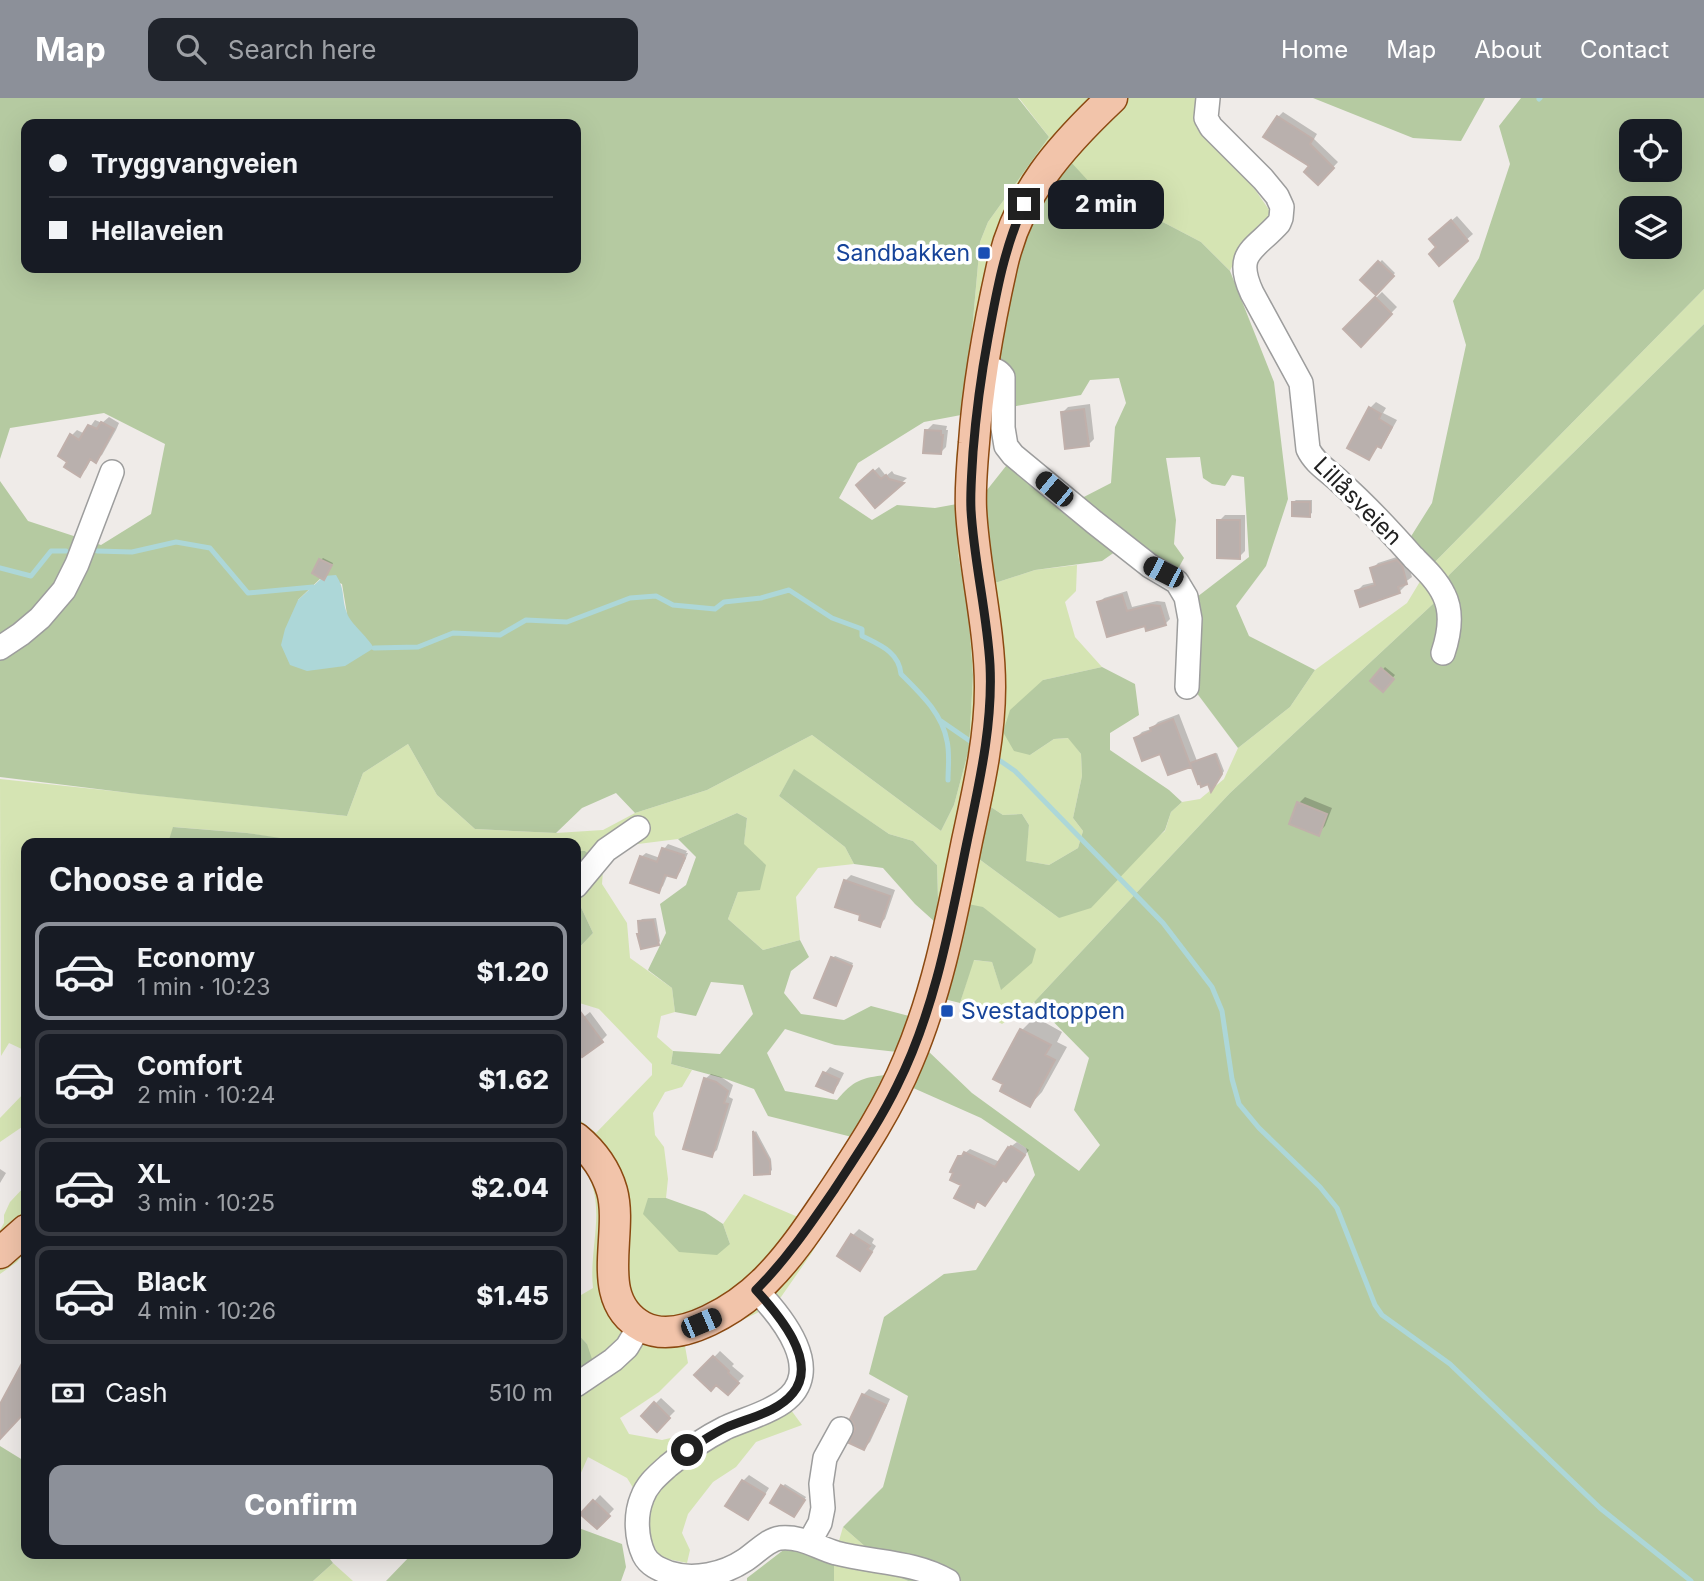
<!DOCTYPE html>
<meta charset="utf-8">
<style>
body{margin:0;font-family:Inter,sans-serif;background:#20242c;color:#f1f3f6;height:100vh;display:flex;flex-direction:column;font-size:26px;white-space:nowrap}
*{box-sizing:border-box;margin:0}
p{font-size:23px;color:#9ea1a6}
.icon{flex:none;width:38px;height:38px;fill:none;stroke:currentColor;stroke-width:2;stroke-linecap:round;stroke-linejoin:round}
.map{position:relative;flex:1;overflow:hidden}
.drawer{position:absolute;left:21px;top:740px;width:560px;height:721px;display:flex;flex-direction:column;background:#171b24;border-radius:14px;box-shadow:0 7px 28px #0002}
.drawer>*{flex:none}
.hud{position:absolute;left:21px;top:21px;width:560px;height:154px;border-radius:14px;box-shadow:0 7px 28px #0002;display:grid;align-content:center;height:154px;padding:0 28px;background:#171b24}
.controls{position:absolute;left:1619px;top:21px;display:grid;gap:14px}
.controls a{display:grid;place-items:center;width:63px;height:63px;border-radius:14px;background:#171b24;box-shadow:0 7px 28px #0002;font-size:35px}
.end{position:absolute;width:32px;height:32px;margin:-16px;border:9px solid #202020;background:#fff;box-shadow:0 0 0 4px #fff}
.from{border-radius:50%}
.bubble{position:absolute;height:49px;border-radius:14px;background:#171b24;box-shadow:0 7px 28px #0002;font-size:23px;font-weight:800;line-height:49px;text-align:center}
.car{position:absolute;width:21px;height:42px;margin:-21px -10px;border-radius:9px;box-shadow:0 0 5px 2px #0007;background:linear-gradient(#222 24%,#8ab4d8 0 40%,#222 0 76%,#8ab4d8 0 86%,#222 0)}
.hud b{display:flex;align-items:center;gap:24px;height:66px;font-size:26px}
.hud b+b{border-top:2px solid #363941}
.hud i{width:18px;height:18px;background:#f1f3f6}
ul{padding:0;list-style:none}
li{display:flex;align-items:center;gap:21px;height:98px;margin:0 14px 10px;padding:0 14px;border:4px solid #363941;border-radius:14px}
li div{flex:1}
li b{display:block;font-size:26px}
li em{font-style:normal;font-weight:800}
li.on{border-color:#8c9099}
li>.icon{width:63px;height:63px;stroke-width:1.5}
h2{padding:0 28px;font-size:32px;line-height:84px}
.pay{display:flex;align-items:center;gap:18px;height:77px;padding:0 28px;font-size:26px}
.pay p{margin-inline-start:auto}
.primary-button{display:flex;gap:14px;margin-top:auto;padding:14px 28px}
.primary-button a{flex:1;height:80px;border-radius:14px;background:#8c9099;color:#fff;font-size:28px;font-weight:800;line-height:80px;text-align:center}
header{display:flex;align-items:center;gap:42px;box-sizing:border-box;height:98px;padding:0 35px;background:#8c9099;color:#fff}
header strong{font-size:33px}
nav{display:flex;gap:38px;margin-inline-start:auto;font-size:24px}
.search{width:490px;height:63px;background:#20242c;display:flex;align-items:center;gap:18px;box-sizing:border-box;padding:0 24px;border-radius:14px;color:#9ea1a6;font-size:26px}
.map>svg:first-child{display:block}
</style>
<header>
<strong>Map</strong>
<div class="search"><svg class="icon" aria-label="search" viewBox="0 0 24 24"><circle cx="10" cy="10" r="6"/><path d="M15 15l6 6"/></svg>Search here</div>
<nav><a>Home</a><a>Map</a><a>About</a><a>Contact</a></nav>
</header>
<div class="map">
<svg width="1704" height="1483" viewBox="0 0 1704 1483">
<rect width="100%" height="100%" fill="#efebe8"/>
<path fill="#d5e4b3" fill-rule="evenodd" d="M1019,0h179l-2,29 53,54 23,33 -30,29 -12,28 -29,-29 -109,-57 -97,198 -8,80 -1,52 9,68 40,-13 42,-5 -1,26 -11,11 10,35 27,30 -59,13 -13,75 24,-16 15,-1 12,16 1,22 -9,42 10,13 -5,17 -29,17 -24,-4 4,-36 -7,-11 -19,1 -12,-8 -12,52 80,59 106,-87 6,-19 11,-10 18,-3 24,-20 14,-31 52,-41 25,-37 92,-67 20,-33 277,-281v35l-255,251 -15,28 -204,190 -196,209 -32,22 -33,-19 -9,-2 13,-43 19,2 9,27 -17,-82 -144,299 -29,48 -30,43 -4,4 -20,12 -19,9 -16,9 -37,15 3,17 -29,29 -39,26 9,16 33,6 129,-30 11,15 -46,17 -20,25 -23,15 -25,32 -6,19 8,17 -3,13 -29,-6 -10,-19v-26l-21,-34 -39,-21 -12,27v-112l11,-28 -11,-12v-34l17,-10c-5,-44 19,-92 -17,-129v-42l20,16 56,-58v-11l-53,-55 -23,-7v-51l17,-18 -14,-30 14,-46 -8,-6h-9v-7h-264l-65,-11 -73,-6 -6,16 -142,1v207l-17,-8 -8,13 -1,-277 347,37 16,-43 45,-29 29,51 38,34 81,4 47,-3 32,-17 72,-23 105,-55 129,96 13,-26 15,-56 4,-74 -5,-69 -10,-52 -2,-97 16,-126 8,-89 8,-20 61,-85zM794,672l95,64 24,7 24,24 1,34 -3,23 -11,49 -27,81 -24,51 -49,82 -26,32 -54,-23 -21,30 7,20 -82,-46h18l2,-19 -4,-32 -9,-12 -2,-22 12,-21 17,-5 10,-17 -21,-6 2,-13 -16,-14 4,-21 14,-4 -3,-24 -42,-30 -3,-35 -25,-39 2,-27 18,-11 56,-7 59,-26 10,5 -9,74 -10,27 35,31 37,-10 -4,-43 22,-29 36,-4 -9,-17 -66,-51z
M26,993v40l-4,-4 -22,15v-24z
M26,1087v66l-9,11 -17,12v-44l4,-7v-8l6,-13z
M843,1429l58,51 7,3h-74v-23z
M333,1465l20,18h-40z"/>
<path fill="#b5caa1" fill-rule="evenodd" d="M0,0h1018l31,39 -61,85 -8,20 -8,89 -11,84 -37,7 -66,41 -19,35 33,22 25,-15 38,3 22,-4 1,50 10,52 5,69 -4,74 -15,56 -13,26 -129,-96 -105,55 -72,23 -19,-20 -34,15 -26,25 -81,-4 -38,-34 -29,-51 -45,29 -16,43 -209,-22 -138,-17v-296l28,40 73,24 50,-31 14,-70 -61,-31 -94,15 -10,31zM26,26h550v144h-550zM323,478l19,8 5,30 -49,-14z
M1313,0h172l-24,43 -48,-3z
M1521,0h183v191l-277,281 -17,-32 22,-35 34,-158 -13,-44 26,-43 31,-94 -11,-38zM1631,33h39v39h-39zM1631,110h39v39h-39z
M1070,63l22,24 109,57 29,29 44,111 14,117 -22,67 -30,40 13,30 66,34 -25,37 -52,41 -42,-56 1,-95 52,-40 -5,-80 -12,-2 -7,11 -13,-2 -9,-6 -3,-21 -34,1 10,62 -2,24 10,14 -10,18 -45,-34 -27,19 -67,9 -40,13 -8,-32v-61l23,-29 68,39 33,-17 4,-56 11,-24 -7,-25 -29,2 -9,15 -88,15 10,-84 11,-55 21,-63z
M1704,226v1257h-796l-7,-3 -58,-51 40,-40 25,-91 -39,-22 15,-57 60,-43 32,-4 59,-95 -9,-27 -45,-30 -70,-31 16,-37 45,43 107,78 21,-26 -26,-35 15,-52 -55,-56 196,-209 204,-190 15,-28z
M1102,569l33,17 4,31 -29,18v17l59,40 13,12 -11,10 -6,18 -74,78 -32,10 -80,-59 12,-52 12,8 19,-1 7,11 -3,36 23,4 29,-17 5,-17 -10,-13 9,-42 -1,-22 -13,-16 -14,1 -24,16 -16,-4 -11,-19 7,-22 33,-30z
M794,671l95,65 24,7 24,24 1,34 -3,23 -20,-18 -32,-36 -29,-4 -9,-17 -66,-51z
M737,715l10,5 -3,26 22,21 -6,25 -22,2 -10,27 35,31 37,-10 9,17 -18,14 -7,22 17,21 43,6 27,-14 38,10 -12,36 -62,-7 -50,-16 -18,24 18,38 52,9c17,-20 24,-22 49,-25l-13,28 -21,34 -84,-21 -14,-27 -28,-10 -55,-15 2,-13 47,3 33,-40 -10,-29 -32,-3 -15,34 -21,-4 -3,-24 -24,-18 18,-37 -6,-29 26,-19 10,-28 -18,-18z
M173,729l74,6 66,10h-145z
M576,753h9l8,6 -14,46 14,30 -17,18z
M968,806l15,3 53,42 -4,14 -31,27 -9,-28 -18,-2 -14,43 -16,-4z
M648,1100h18l39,14 18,12 7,20 -13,11 -38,-3 -36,-38z
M576,1234l11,12 6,18 -17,10z
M0,1348l26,16v92h300l7,9 -20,18h-313z
M576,1429l46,17 4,23 -5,14h-235l26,-27h164z
M786,1450l48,10v23h-87v-3z"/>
<path fill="#add7d8" d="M336,477c10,16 5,23 11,38 3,10 20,23 27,35l-29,18 -38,5 -17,-6 -9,-20 4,-16 13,-29 26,-24z"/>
<path fill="#0003" d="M1283,14l34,22 -3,5 24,23 -20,21 -6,-17 -34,-49z
M1457,118l16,18 -34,30 -2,-31z
M1382,162l13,13 -19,20 -13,-13z
M1382,194l15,15 -36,37 -16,-15z
M1376,304l10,6 -3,5 14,7 -11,20 -6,6 -1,-1 -10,13 1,-50z
M1090,306l4,35 -6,6 -26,-32 6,-6z
M109,319l10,6 -3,7 -14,25 -6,5 -4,-2 -6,11 -6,6 -8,-40 5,-5 8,4 10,-14 7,3z
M933,326l14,2 -1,4h2l-2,17 -6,6 -13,-23z
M879,369l7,9 6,-5 2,3 13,4 -32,27 -12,-25z
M1296,402h16v13l-3,2 -16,-13z
M1225,417h20v36l-6,6 -20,-36z
M1403,457l4,4 5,18 -8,6 1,3 -6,6 -42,-1 6,-6 13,-3 -4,-13 6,-6z
M323,460l10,5 -6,12 -6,-15z
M1127,493l5,16 25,-6 8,1 5,17 -5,5h-19l-47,-21 5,-5z
M1385,569l10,8 -12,14 -10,-8z
M1179,616l18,47 20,-8 7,18 -11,17 -21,-25 -2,2 -54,-27 6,-6 9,-3 7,-7z
M1305,699l27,11 -7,18 -6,6 -20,-29z
M668,746l19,7 -1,2h2l-8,19 -5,4 -7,-2 -5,12 -5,5 -17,-34 5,-4 14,5 4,-9z
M851,777l44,15 -10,29 -6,6 -17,-11 -17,-33z
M656,820l4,23 -2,3 -18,-23 2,-2z
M835,858l18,7 -15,39 -3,2 -2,-46z
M590,914l17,23 -5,5 -26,13v-30z
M1035,919l27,15 -5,10 10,5 -25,45 -12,13 -24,-22 -10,-5 26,-48z
M830,969l14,6 -6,12 -6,6 -7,-18z
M711,976l10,3 12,8 -4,12 4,2 -16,51 -6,5 -6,-76z
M756,1033l15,28 1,11 -3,3h-14v-41z
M1017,1044l12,8 -19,25 -7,4 -29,26 -11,-21 -3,-27 10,-8 30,13 9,-14z
M0,1071l6,4 -6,10z
M859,1131l15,10 -2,4 4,3 -10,16 -6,6 -7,-33z
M720,1253l14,13 -2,2 12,10 -17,17 -11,-10 -19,-8z
M869,1291l21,10 -20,43 -6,6 -7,-18 6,-35z
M661,1300l14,13 -18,18 -14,-13z
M749,1377l20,13 -15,24 -6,6 -5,-37z
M785,1386l21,13 -10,16 -13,-27z
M600,1397l14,14 -17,18 -14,-13z"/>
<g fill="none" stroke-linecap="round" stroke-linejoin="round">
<path stroke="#add7d8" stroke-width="5" d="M1539,1l1,-1
M97,453l35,1 44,-10 34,6 38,45 65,-6
M0,470l31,8 20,-25h15
M374,550l44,-1 35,-14 47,2 26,-15 41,2 63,-24 26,-2 17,9 42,4 9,-7 37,-4 28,-8 43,28 30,11v7c18,9 37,16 39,38 19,19 41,39 46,67 3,13 1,27 1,39
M941,623l29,20
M999,662l16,11 148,152 49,64 10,24 10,68 7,25 20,24 61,59 17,21 38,97 7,10 68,49 150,144 91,73"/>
</g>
<path fill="#b9b0ad" stroke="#c0b0ab" stroke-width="2" d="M1277,18l36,23 -3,5 24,24 -16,17 -14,-13 5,-6 -46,-29z
M1451,122l17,21 -29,25 -10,-12 7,-7 -7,-8z
M1378,163l16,15 -18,19 -16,-15z
M1375,199l17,17 -31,33 -18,-18z
M1369,309l12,7 -2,5 13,8 -11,21 -4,-2 -8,14 -22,-12z
M1084,311l5,37 -24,3 -4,-37z
M101,324l13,7 -18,34 -6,-4 -10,18 -16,-10 3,-5 -9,-6 12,-22 9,6 9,-15 9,4z
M925,332l16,1v4h2l-2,19 -18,-1z
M873,372l8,9 5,-4 3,4 15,4 -29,25 -19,-23z
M1292,404h18v15l-18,-1z
M1217,422h23v39l-23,-1z
M319,461l13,6 -8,15 -12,-7z
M1397,462l5,5 5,19 -9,3 2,6 -40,14 -5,-16 20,-6 -5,-17z
M1122,497l5,16 24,-6 9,1 6,19 -20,6 -1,-5 -38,11 -10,-35z
M1381,570l13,11 -11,13 -13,-11z
M1173,621l18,48 -23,8 -8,-21 -18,7 -8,-23 17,-7 -1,-3z
M1215,656l7,20 -11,18 -3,-8 -7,3 -1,-4 -2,1 -8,-21z
M1297,704l30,12 -8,22 -30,-12z
M662,750l22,7 -1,2 2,1 -9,20 -11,-3 -6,18 -29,-10 10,-27 17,6z
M844,782l46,16 -10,31 -21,-7 1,-5 -25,-8z
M653,822l6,25 -18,4 -4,-15h2l-1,-13z
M831,859l21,9 -16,40 -22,-8z
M576,908l27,36 -21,15 -6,-8z
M1020,931l31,16 -6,10 10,5 -25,47 -30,-16 3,-7 -10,-5z
M823,974l16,7 -6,14 -17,-7z
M704,980l12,4 12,9 -4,12 4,1 -16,53 -29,-8z
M753,1033l17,31v12l-16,1z
M1011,1048l14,9 -19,27 -3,-2 -18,26 -8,-5 -3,7 -20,-10 7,-13 -11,-5 3,-7 -3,-1 8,-16h4l2,-4 31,15 13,-20 1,1z
M851,1136l19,12 -3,3 5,3 -12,19 -23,-15z
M26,1258v55l-26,28v-35z
M713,1258l16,15 -1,2 11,10 -11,12 -12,-10 -5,6 -17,-16z
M862,1296l24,11 -22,45 -15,-7 6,-14 -2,-7 -3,-3z
M654,1304l16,16 -13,14 -16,-16z
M742,1382l23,14 -17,26 -23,-14z
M781,1387l24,15 -11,17 -24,-14z
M593,1402l17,16 -13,13 -17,-15z"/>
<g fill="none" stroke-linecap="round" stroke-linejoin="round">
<defs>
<path id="minor" d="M1208,0l-2,20 5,9 52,52 14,17 5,11 -1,11 -2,5c-24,27 -46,29 -27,70l49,90 7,66c7,15 21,22 33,34 26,23 49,48 72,74 11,11 24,23 31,38 9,18 5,40 -1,58
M982,269c9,2 16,2 21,10v51l3,18 7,9 81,67 56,44 27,16 9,15 4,22 -3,68
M0,550l21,-14 19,-16 24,-28 13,-26 35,-92
M576,788l30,-36 32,-22
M756,1192c25,26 71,81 27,112 -17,12 -38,17 -58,26 -20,10 -39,23 -57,38 -11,10 -21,18 -26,32 -7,17 -6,40 2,57 5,10 15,14 25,18 25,8 55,1 76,-13 11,-7 22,-20 35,-22 22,-2 36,9 56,15 38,10 78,8 112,28
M576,1287l37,-25 14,-13 13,-22
M810,1443l10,-18 3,-15 -2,-24 4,-26 16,-29"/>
<path id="major" d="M576,1040c17,14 30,32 36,53 12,44 -20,109 31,136 38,19 97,-21 123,-47 27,-27 48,-60 69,-91 27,-41 54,-82 73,-128 30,-70 44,-146 59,-220 11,-51 23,-102 23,-154 0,-60 -16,-119 -19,-178 -1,-22 1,-44 3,-66 4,-59 15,-119 28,-177 16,-72 58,-119 110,-168
M0,1155l26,-23"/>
</defs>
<use href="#minor" stroke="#9d9d9d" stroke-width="26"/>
<use href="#major" stroke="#8b4911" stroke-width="33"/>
<use href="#minor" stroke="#fff" stroke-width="23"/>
<use href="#major" stroke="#f2c4aa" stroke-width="30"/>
</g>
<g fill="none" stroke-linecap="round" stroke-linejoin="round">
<path stroke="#202020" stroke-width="9" d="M687,1352c13,-7 25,-16 38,-22 22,-10 52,-15 68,-35 26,-32 -15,-79 -37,-103 30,-30 54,-65 78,-100 22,-34 45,-67 63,-104 38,-76 53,-161 70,-244 12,-58 26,-117 23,-177 -3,-52 -16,-103 -19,-155 -1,-19 1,-39 2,-58 3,-38 8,-76 15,-114 9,-49 16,-88 36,-134"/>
</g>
<g fill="#1a4fb4" stroke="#fff" stroke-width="2.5">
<rect x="977" y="148" width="14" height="14" rx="3.5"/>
<rect x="940" y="906" width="14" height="14" rx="3.5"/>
</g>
<g text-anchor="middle" stroke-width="7" stroke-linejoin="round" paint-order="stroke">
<g font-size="23" fill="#164399" stroke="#fff" text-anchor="end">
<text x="970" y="163">Sandbakken</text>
<text x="961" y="921" text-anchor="start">Svestadtoppen</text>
</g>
<g font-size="23" fill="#202020" stroke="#fff">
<text transform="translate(1358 403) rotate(45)" y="8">Lillåsveien</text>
</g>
</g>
</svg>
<div class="controls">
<a><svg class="icon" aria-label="locate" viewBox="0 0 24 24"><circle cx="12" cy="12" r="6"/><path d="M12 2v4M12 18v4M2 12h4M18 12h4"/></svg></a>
<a><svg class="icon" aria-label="layers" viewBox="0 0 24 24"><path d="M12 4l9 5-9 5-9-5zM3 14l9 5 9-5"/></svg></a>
</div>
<i class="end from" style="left:687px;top:1352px"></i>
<i class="end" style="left:1024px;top:106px"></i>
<div class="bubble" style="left:1048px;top:82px;width:116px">2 min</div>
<i class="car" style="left:1054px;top:391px;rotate:310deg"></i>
<i class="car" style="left:1163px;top:474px;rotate:297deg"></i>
<i class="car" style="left:701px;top:1225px;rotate:67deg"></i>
<div class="hud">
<b><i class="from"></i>Tryggvangveien</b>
<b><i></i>Hellaveien</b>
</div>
<section class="drawer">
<h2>Choose a ride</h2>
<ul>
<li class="on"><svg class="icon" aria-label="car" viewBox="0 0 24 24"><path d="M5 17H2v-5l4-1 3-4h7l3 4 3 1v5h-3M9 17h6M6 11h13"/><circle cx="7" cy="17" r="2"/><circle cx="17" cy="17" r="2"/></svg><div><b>Economy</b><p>1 min · 10:23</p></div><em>$1.20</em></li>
<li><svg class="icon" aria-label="car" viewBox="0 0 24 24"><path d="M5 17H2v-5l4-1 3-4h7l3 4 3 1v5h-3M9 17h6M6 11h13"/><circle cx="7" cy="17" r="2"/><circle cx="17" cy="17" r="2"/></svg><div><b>Comfort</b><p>2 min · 10:24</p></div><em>$1.62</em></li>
<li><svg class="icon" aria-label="car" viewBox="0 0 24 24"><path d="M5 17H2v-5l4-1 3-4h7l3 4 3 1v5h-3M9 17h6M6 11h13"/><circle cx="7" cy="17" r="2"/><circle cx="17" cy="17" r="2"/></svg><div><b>XL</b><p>3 min · 10:25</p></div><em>$2.04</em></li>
<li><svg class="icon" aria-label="car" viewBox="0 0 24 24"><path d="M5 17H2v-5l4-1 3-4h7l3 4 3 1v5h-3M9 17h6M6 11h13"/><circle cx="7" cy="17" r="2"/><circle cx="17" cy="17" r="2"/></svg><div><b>Black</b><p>4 min · 10:26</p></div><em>$1.45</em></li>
</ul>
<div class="pay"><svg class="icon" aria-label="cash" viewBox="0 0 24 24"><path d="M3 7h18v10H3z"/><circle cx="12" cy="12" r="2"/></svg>Cash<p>510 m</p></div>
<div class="primary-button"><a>Confirm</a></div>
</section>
</div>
